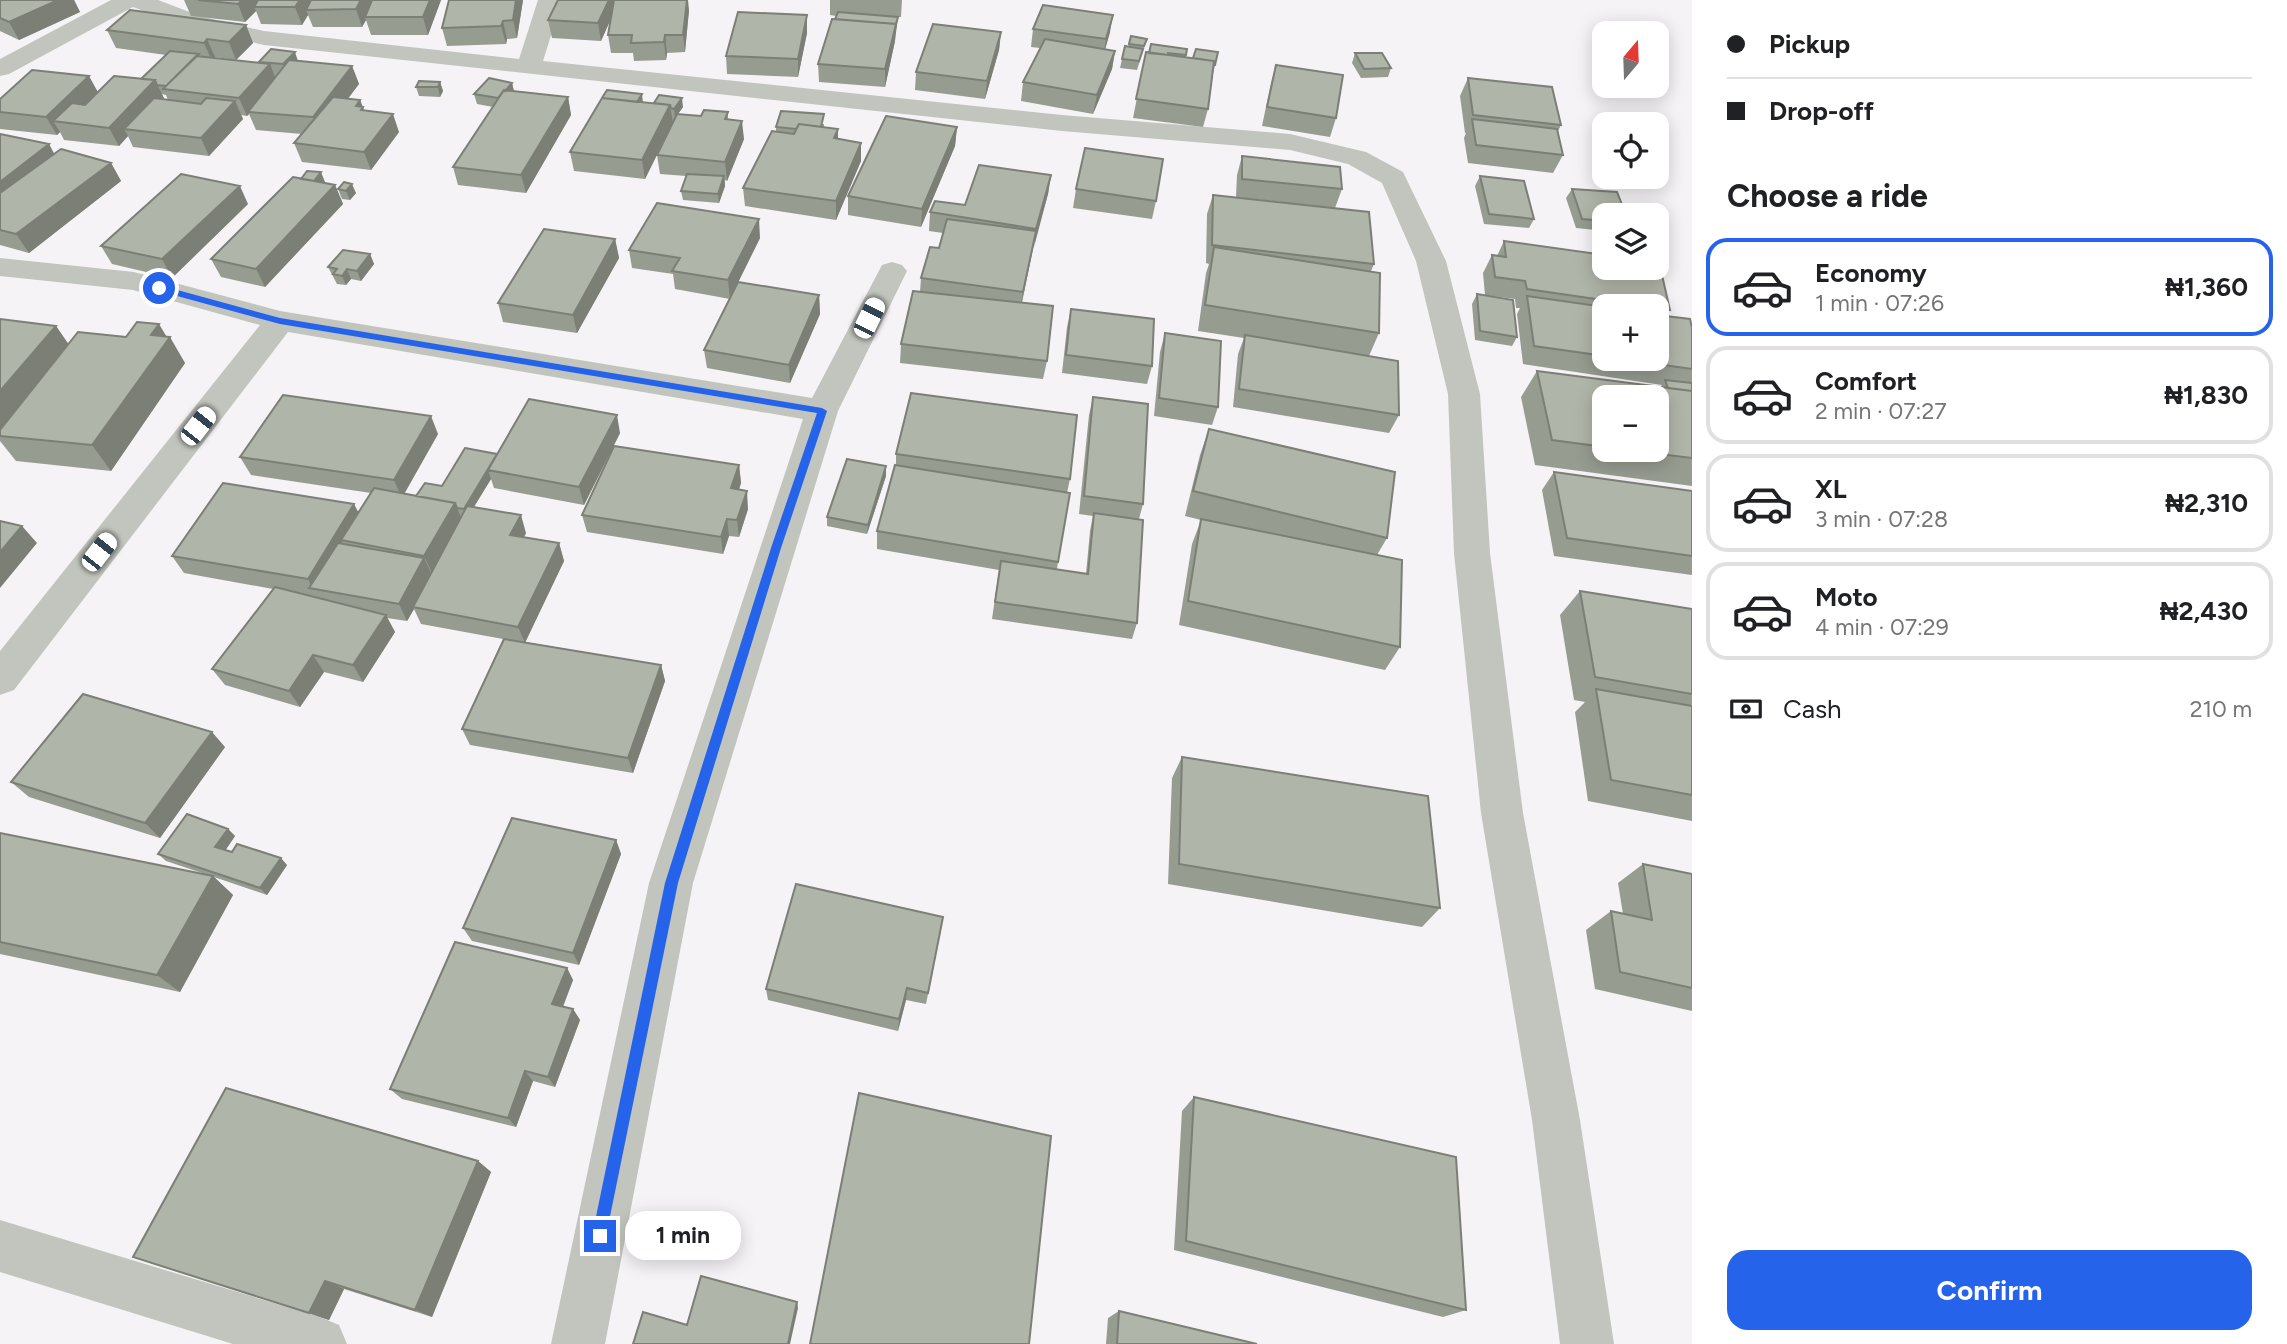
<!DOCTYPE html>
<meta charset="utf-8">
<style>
body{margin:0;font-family:Figtree,sans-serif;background:#f2f2f2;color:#202124;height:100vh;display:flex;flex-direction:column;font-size:26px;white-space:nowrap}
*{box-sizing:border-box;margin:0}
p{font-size:23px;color:#757577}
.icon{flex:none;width:38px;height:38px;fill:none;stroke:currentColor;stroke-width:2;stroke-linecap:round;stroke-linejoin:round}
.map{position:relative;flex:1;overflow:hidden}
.side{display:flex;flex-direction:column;background:#fff;width:595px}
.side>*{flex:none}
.top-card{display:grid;align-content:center;height:154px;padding:0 35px;background:#fff}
.needle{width:46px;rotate:19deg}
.controls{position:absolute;left:1592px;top:21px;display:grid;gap:14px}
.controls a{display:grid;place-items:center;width:77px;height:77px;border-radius:14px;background:#fff;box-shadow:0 4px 18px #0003;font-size:35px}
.end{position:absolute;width:32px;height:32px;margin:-16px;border:9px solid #2563eb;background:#fff;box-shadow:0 0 0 4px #fff}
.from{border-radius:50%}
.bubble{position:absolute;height:49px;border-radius:21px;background:#fff;box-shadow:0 4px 18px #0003;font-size:23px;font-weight:700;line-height:49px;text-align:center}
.car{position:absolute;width:21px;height:42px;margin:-21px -10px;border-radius:9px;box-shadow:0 0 5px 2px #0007;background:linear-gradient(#fff 24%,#345 0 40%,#fff 0 76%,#345 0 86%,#fff 0)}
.top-card b{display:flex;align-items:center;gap:24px;height:66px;font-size:26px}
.top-card b+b{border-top:2px solid #e0e0e0}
.top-card i{width:18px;height:18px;background:#202124}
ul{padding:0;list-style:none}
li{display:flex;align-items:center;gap:21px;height:98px;margin:0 14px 10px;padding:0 21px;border:4px solid #e0e0e0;border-radius:21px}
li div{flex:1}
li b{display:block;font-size:26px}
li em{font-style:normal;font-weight:700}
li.selected{border-color:#2563eb}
li>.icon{width:63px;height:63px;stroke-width:1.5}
h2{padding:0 35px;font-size:32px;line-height:84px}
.pay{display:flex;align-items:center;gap:18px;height:77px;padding:0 35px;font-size:26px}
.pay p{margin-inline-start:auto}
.primary-button{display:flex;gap:14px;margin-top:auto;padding:14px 35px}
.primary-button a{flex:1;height:80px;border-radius:21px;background:#2563eb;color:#fff;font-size:28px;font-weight:700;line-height:80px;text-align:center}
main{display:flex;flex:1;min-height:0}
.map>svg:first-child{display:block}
</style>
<main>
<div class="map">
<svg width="1692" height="1344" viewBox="0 0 1692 1344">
<rect width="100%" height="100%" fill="#f6f3f6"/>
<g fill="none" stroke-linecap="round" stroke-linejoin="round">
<path fill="#c1c5bd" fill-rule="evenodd" d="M111,0h47l42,16 64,15 255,28 19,-59h24l-19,61 519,54 228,19 76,18 37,20 43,89 34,133 10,159 33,260 57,307 34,224h-54l-28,-224 -51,-307 -27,-260 -6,-159 -32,-133 -34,-78 -34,-19 -58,-14 -228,-19 -798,-86 -80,-19 -51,-19 -124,67 -9,2v-17z
M0,258l134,14 146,39 532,87 70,-133 10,-3 10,3 5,6 -69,140 -145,472 -88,461h-54l98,-461 154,-464 -515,-87 -274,358 -14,5v-44l260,-326 -127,-35 -133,-14z
M0,1220l320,97 19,8 8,19h-114l-233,-72z"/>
</g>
<path fill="#979c91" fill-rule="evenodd" d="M0,0h74l6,12 -61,28 -19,-9z
M184,0h257l-13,35h-57l-5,-15 -4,7h-49l-5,-12 -6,10 -41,-1 -5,-13 -11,11 -54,-6z
M523,0l-6,38 -10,1 -1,5 -59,2 -5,-18z
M830,0h72l-1,17h-7l3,9 -2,6v9l-10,46 -66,-5 -1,-18 18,-48 -6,-1z
M689,10l-4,42 -18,1 -1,7 -32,1 -1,-8h-22l-3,-18 3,-16 -10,22 -49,-3 -4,-18z
M246,25l7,18 -17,17 -21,-3 -1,1 45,5 39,-2 54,5 7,18 -12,15 13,1 4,10 35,22 -28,38 -69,-8 -8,-19 8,-9 -46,-4 -7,-16 -2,2 -6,-1 2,4 -34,37 -76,-9 -5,-11 -9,10 -55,-6 -4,-8 -3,3 -57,-6v-30l98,-7 43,-13 25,-24 -50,-7 -9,-18zM162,94l4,1 2,5 -5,-1z
M1033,29l77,3 -5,17 10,2 -3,18 -19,45 -72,-13 2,-19 17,-34 -9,-1z
M1001,32l-2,18 -14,49 -70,-9 1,-18z
M807,33l-9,44 -71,-3 -1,-18z
M1131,36l16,3 -10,31 -17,-2 5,-22 3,1z
M1187,49l-1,8 7,1 25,-6 -5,21 -5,36 -5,18 -70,-9 13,-66z
M1355,53l36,15 -3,9 -27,1 -9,-15z
M1276,65l60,53 -6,19 -68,-11 9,-43z
M1468,78l93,47 -3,6 5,24 -10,18 -85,-10 -4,-25 2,-5h-1l-5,-37z
M440,82l3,9 -3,6 -21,-1 -3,-9z
M512,83l2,8 54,6 3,18 -45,78 -68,-8 -5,-18 40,-60 -16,-3 -3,-10z
M643,102l40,5 -5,7 23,2 27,-4v7l16,20 -17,42 -2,-1v6l-6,17 -36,-3 -2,-9 5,-15 -26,-2 -3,-19 3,-7 -15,31 -71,-8 -4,-19z
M824,124v3l14,12 23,22 -25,59 -91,-14 -2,-18 33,-56v-5z
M957,127l-2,19 -34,81 -73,-12v-19z
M0,134l49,10 5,10 57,9 10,18 -92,72 -29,-8z
M1242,156l100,33 -7,19 -99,-11 1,-22z
M1051,175l-3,19 -15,53 -11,56 25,58 -4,18 -143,-16 1,-19 19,-52 1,-14 18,-30 4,-15 -14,-2 1,-19 35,-7z
M1480,176l54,43 -5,9 -45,-4 -9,-38z
M325,182l-1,1 11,2 8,19 -78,83 -44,-10 -10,-18z
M344,182l12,11 -6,7 -8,-1 -4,-10z
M1076,189l80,12 -4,18 -79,-11z
M1572,189l33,26v16l-29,-3 -10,-30z
M1213,195l161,69 -3,7 8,62 -10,23 30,59 -10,18 -156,-26 5,-53 6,-16 -46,-7 8,-58 3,-9 -3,-1 1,-49z
M248,204l-76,74 -60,-14 -11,-18z
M760,238l-22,44 81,13 1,19 -30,69 -83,-15 -3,-18 26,-51 -55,-10 -2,-15 -41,-6 -3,-18z
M615,239l4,19 -42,75 -74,-11 -5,-19z
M1504,241l166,69 -4,6 26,12v158l-157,-21 -14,-68 16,-26 123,16 2,-2 -139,-21 -6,-50 3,-6h-4l-1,-9 -30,-4 -2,-22 9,-18 5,1zM1605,306h52v53h-52zM1605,397l52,53h-52z
M370,254l4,10 -13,17 -10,-2 -5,6 -9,-1 -9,-17z
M1477,294l40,43 -5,9 -37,-6 -3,-36z
M1071,309l81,57 -5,18 -85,-11 5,-46z
M0,319l56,7 12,18 58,-7 40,-1 19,27 -74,108 -95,-10 -16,-20z
M1165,333l53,74 -6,18 -58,-9 6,-64z
M1093,397l50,107 -4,15 -2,104 -5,16 -140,-20 7,-49 -122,-21v-18l19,-66v-11l174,25 -3,14 -10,76 29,5 4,-43 3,-15 -14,-2 10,-99z
M1209,429l178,109 -10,17 23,92 -15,23 -206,-45 13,-81 9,-24 -16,-4 15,-61z
M620,433l-36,72 -90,-17 -3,-9 -17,28 52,26 -2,4 35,6 5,18 -39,81 136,23 4,16 -32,92 -163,-28 -8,-16 41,-90 -82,-15 -7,-15 -7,12 -20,-3 8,14 -32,50 -39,-10 -24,35 -75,-22 -13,-16 61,-80 -89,-16 -12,-17 186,-44 13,-19 -120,-18 -11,-18 198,-23 -34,59 12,3 26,-10 55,-32z
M739,465l2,18 -2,7 9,19 -9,28 -10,-1 -6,18 -136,-22 -5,-17z
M886,466v10l-19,58 -40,-8v-9z
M1554,472l138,19v84l-138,-19 -12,-66z
M1580,591l112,18v212l-104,-20 -13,-89 10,-10 -11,-2 -14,-85z
M225,747l-65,91 -131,-41 -18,-15z
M1182,757l258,151 -18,19 -254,-43 4,-106z
M228,829l7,7 -10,14 62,15 -20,30 -53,-18 19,18 -53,97 -180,-38v-121l208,42 -42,-14 -8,-7z
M616,840l5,14 -42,111 -107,-24 -9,-13z
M1643,864l49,10v137l-97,-22 -9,-59 25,-19 12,3 -5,-31z
M941,930l-15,74 -20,-4 -8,31 -130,-31 -2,-11z
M567,968l6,12 -10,27 10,2 7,11 -25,67 -22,-6 -17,46 -114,-28 -12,-10z
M1194,1097l272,213 -23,7 -269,-67 8,-139z
M478,1161l13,11 -59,145 -88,-28 -15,31 -196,-63z
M1119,1311l138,33h-151l2,-26z"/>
<path fill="#7b7f76" d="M58,0h16l6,12 -61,28 -10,-18z
M242,0h24l-12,7 2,4 -11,11 -7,-18z
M300,0h17l-11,10 2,5 -6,10 -7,-18z
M361,0h13l-9,17 1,3 -4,7 -6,-18z
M430,0h11l-13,35 -5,-18z
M516,0h7l-6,38 -4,-18z
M609,0h10l-18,41 -3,-18z
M687,0h1l1,10 -4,42 -2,-17z
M807,15v18l-9,44v-18z
M1113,15l-3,17 -7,25 3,-18z
M898,17l-3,24 -10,46v-18z
M503,21l4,18 -1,5 -5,-18z
M246,25l7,18 -17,17 -7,-18z
M1001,32l-2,18 -14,49 2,-18z
M665,35l2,18 -1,7 -2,-18z
M207,39l8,18 -3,4 -8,-18z
M1115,51l-3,18 -19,45 4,-19z
M295,52l3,9 -12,13 -3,-10z
M270,64l7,18 -29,30 1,2 -2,2 -8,-18z
M352,66l7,18 -39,52 -7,-19z
M89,76l10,18 -30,29 -16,-2 7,11 -3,3 -11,-18z
M155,80l9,18 -30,32 -10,-1 4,7 -9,10 -10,-18z
M440,82l3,9 -3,6 -2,-10z
M512,83l2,9 -16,6z
M642,94l1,9 -7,2z
M568,97l3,18 -45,78 -5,-18z
M682,98l1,9 -8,11 -1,-9z
M360,100l10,25 -14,-19z
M235,101l8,18 -34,37 -8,-18z
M670,105l3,18 -28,56 -3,-19z
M393,114l6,18 -28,38 -7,-18z
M742,121l2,18 -17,42 -2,-19z
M957,127l-2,19 -34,81 1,-18z
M838,129v18l-4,-9z
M861,143v18l-25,59v-19z
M49,144l10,19 -59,47v-28z
M111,163l10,18 -92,72 -13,-19z
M321,172l4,10 -10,12 -4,-10z
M1051,175l-3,19 -14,53 2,-18z
M724,176l1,10 -6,17 -1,-9z
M352,184l4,9 -6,7 -4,-9z
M335,185l8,19 -78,83 -9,-18z
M240,186l8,18 -76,74 -10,-19z
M759,219l1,19 -30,61 -2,-19z
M1036,231l-3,18 -13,61 3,-18z
M615,239l4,19 -42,75 -4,-18z
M370,254l4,10 -13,17 -4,-10z
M347,269l4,10 -5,6 -4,-9z
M819,295l1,19 -30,69 -1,-18z
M159,324l9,15 2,-2 15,26 -74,108 -19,-26 59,-110z
M56,326l18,26 -74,84v-45z
M617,415l3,18 -36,72 -5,-18z
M431,416l7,18 -36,64 -8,-18z
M497,454l-9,16 3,9 -24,39 -3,-9z
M739,465l2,18 -8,23 -2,-18z
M886,466v10l-19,58 1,-9z
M747,491l1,18 -9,28 -2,-17z
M455,503l7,17 -30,53 -8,-17z
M354,504l9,17 -22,19 5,10 -33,39 -5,-10z
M521,515l5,18 -10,19 -6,-17z
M727,519l2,17 -6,18 -2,-17z
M22,526l15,17 -37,45v-36z
M559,543l5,18 -39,82 -7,-16z
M424,558l8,17 -19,32 1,2 -7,12 -8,-17z
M386,615l9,17 -32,50 -10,-17z
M313,655l11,17 -24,35 -11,-16z
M661,665l4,16 -32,92 -5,-15z
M212,732l13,15 -65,91 -15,-15z
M228,829l7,7 -12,18 -8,-7z
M616,840l5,14 -42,111 -6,-12z
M281,858l6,7 -20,30 -7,-7z
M213,876l20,19 -53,97 -23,-17z
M567,968l6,12 -14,36 -7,-12z
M907,988l-1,12 -8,31 1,-12z
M573,1009l7,11 -25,67 -7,-10z
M525,1071l8,10 -17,46 -8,-9z
M478,1161l13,11 -59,145 -17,-7z
M325,1281l19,8 -15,31 -20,-7z
M797,1302l1,6 -8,36h-2z"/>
<path fill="#b0b5a9" stroke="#7b7f76" stroke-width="2" d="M0,0h58l-49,22 -9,-4z
M198,0h44l-4,4z
M258,0h42l-5,7h-41z
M311,0h50l-5,9 -50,1z
M372,0h58l-7,17h-58z
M449,0h67l-3,20 -10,1 -2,5 -59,2z
M558,0h51l-11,23 -50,-3z
M614,0h73l-4,35h-18l-1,7 -33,1 1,-8h-24z
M1043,5l70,10 -7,24 -73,-10z
M130,10l116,15 -17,17 -22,-3 -3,4 -97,-13z
M738,12l69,3 -9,44 -72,-3z
M838,12l60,5 -2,7 -61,-5z
M832,19l64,5 -11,45 -67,-5z
M933,24l68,8 -14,49 -71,-9z
M1131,36l16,3 -3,7 -15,-2z
M1045,39l70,12 -18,44 -74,-13z
M1151,44l36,5 -1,6 -18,-2v2l-19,-2z
M1125,46l18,3 -4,12 -17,-2z
M271,49l24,3 -12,12 -24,-2z
M1196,49l22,3 -3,13h-1v-4l-21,-3z
M170,51l29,3 -33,32 -9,-1 -2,-5 -14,-1z
M1146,52l68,9 -6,48 -72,-10z
M1355,53h27l9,15 -27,1z
M196,56l74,8 -31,34 -76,-9z
M289,60l63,6 -39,51 -65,-5z
M1276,65l67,10 -7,43 -69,-11z
M32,70l57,6 -43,41 -46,-5v-13z
M114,76l41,4 -46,48 -56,-7 19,-18 13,2z
M489,78l23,5 -7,8 -1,-1 -6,8 -24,-4z
M1468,78l84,9 9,38 -88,-10z
M419,81l21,1 -2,5h-22z
M504,90l64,7 -47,78 -68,-8z
M607,90l35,4 -5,8 -35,-4z
M659,95l23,3 -8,11 -3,-1 -1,-3 -16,-2z
M333,97l27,3 -4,6 7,1 -2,3 32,4 -29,38 -70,-9z
M154,98l47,6 5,-6 29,3 -34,37 -77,-9z
M602,98l68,7 -28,55 -72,-8z
M704,110l24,2 -3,7 17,2 -17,41 -68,-7 20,-41 24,2z
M781,111l43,3 -3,13 -22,-3 -3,5 -20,-2z
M886,116l71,11 -35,82 -74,-13z
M1472,119l85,10 6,26 -87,-10z
M799,124l39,5 -4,9 27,5 -25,58 -93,-13 29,-57 22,3z
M0,134l49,10 -49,38z
M1085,148l78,11 -7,42 -80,-12z
M61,149l50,14 -95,71 -16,-4v-37z
M1242,156l98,11 2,22 -100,-10z
M979,165l72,10 -15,54 -106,-17 5,-11 30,4z
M307,171l14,1 -7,9 -13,-2z
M181,174l59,12 -78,73 -61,-13z
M687,174l37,2 -6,18 -37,-3z
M1480,176l44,5 10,38 -45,-5z
M293,177l42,8 -79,84 -45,-10z
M344,182l8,2 -6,7 -8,-2z
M1572,189l45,3 9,23h-21v6l-23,-2z
M1213,195l156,17 5,52 -162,-19z
M657,203l102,16 -31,61 -56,-9 8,-13 -51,-8z
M947,219l89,12 -13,61 -102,-14 9,-31 9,1z
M544,229l71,10 -42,76 -75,-12z
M1504,241l101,14v13h52v-6h2l11,48 -13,-2v-2h-13l-117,-17 -2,-8 -30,-4 -3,-22 14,2z
M1214,247l166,26 -1,60 -174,-28z
M343,250l27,4 -13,17 -10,-2 -5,7 -9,-2 4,-5 -9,-2z
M738,282l81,13 -30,70 -85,-15z
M913,291l140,15 -6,55 -146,-17z
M1477,294l36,6 4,37 -37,-6z
M1527,296l78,11v49l-71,-10z
M1071,309l83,10 -2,47 -86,-11z
M1657,315l33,4 2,9v41l-70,-10h35z
M0,319l56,7 -56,65z
M137,322l22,2 -8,11 19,2 -78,108 -92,-9v-6l78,-98 48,5z
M1165,333l56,8 -3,66 -59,-9z
M1245,335l153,26 1,54 -160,-26z
M1537,371l155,20v67l-65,-8h30v-53h-52v50l-53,-7z
M1665,380l27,3v8l-24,-3z
M911,393l166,22 -7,64 -174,-25z
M283,395l148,21 -37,64 -154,-23z
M1093,397l55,7 -5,100 -59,-8z
M529,399l88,16 -38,72 -91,-17z
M1209,429l186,43 -8,66 -194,-47z
M614,446l125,19 -8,23 16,3 -10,29 -10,-1 -6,18 -139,-22z
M465,448l32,6 -33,55 -7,-1 -2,-5 -39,-7 9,-13 17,3z
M847,459l39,7 -18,59 -41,-8z
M895,465l175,28 -12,69 -181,-31z
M1554,472l138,19v65l-125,-18z
M223,483l131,21 -46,75 -136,-23z
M374,488l81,15 -31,53 -83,-16z
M467,506l54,9 -11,20 49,8 -41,84 -105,-20z
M1094,513l49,7 -6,103 -142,-21 6,-41 87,13z
M1201,519l201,41 -2,87 -212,-46z
M0,521l22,5 -22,26z
M338,543l86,15 -25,46 -90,-16z
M275,587l111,28 -33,50 -40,-10 -24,36 -77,-22z
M1580,591l112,18v85l-97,-17z
M504,639l157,26 -33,93 -166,-29z
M1596,689l96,17v89l-81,-15z
M83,694l129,38 -67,91 -134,-41z
M1182,757l246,39 12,112 -261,-44z
M187,814l41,15 -13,18 17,5 5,-8 44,14 -21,30 -102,-34z
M512,818l104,22 -43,113 -110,-25z
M0,833l213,43 -56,99 -157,-33z
M1643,864l49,10v114l-72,-16 -9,-61 41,9z
M796,884l147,33 -15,76 -21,-5 -8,31 -133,-30z
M455,942l112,26 -15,36 21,5 -25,68 -23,-6 -17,47 -118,-29z
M226,1088l252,73 -63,149 -90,-29 -16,32 -176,-56z
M859,1093l192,43 -22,208h-219z
M1194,1097l262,60 10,153 -280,-69z
M701,1276l96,26 -9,42h-155l10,-32 44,13z
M1119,1311l138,33h-140z"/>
<path fill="#2563eb" d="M159,285l121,33 542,90 5,3 -46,137 -103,335 -73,358 -5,2 -5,-2 -3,-5 73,-353 106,-335 46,-135 -537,-89 -125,-34v-4z"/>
</svg>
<div class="controls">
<a><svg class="needle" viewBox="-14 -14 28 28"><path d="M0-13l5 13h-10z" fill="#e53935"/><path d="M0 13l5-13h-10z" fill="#757577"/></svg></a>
<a><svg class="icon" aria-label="locate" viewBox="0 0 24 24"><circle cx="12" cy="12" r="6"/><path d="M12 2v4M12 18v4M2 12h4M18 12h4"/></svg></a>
<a><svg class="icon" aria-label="layers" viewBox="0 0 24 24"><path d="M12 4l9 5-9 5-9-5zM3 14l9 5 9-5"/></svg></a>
<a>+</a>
<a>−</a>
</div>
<i class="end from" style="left:159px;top:288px"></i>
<i class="end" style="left:600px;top:1236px"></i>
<div class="bubble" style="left:625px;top:1211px;width:116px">1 min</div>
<i class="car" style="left:869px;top:318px;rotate:26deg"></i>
<i class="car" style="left:198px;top:426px;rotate:38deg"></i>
<i class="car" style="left:99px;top:552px;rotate:38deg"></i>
</div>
<section class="side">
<div class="top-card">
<b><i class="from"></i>Pickup</b>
<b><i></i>Drop-off</b>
</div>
<h2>Choose a ride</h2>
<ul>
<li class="selected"><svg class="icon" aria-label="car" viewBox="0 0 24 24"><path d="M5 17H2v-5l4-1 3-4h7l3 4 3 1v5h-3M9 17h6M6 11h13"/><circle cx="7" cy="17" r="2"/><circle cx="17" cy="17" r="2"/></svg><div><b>Economy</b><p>1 min · 07:26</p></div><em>₦1,360</em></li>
<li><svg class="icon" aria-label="car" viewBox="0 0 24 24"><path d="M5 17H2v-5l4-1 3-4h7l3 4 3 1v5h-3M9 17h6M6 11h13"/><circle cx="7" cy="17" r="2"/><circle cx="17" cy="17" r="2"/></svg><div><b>Comfort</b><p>2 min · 07:27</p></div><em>₦1,830</em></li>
<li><svg class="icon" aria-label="car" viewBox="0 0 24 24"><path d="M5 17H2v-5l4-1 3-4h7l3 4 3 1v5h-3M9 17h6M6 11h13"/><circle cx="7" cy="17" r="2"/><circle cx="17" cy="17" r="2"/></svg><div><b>XL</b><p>3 min · 07:28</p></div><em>₦2,310</em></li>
<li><svg class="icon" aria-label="car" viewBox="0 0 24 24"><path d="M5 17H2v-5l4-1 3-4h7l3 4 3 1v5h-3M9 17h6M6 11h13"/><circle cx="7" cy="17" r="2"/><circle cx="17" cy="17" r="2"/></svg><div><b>Moto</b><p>4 min · 07:29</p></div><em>₦2,430</em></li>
</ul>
<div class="pay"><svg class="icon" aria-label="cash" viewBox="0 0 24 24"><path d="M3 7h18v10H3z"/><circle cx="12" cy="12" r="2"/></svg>Cash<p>210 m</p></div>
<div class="primary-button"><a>Confirm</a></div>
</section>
</main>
